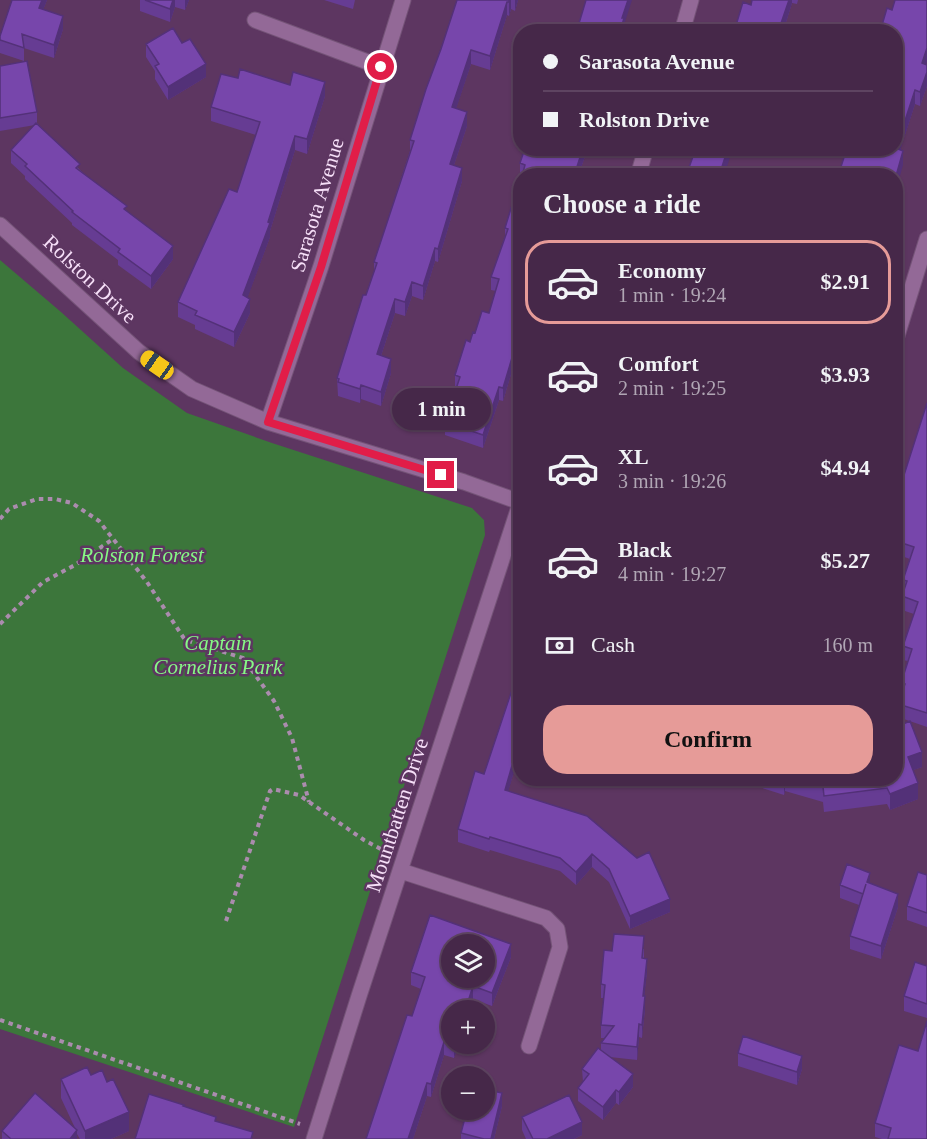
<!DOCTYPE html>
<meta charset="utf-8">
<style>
body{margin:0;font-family:"Times New Roman",serif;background:#503453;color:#f1f3f6;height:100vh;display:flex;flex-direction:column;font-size:22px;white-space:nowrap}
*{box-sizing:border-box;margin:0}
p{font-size:20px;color:#b0a6b4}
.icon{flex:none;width:33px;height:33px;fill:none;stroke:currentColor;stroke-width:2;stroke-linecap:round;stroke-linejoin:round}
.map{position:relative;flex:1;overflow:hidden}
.details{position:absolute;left:513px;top:168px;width:390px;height:618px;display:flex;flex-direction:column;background:#462849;border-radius:24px;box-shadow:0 2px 4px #0004,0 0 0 2px #5e4461}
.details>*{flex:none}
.hud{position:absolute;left:513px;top:24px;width:390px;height:132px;border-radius:24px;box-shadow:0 2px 4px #0004,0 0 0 2px #5e4461;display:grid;align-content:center;height:132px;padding:0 30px;background:#462849}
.fabs{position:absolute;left:441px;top:934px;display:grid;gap:12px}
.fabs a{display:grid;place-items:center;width:54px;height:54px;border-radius:50%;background:#462849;box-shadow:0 2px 4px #0004,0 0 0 2px #5e4461;font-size:30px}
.end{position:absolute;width:27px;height:27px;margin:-14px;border:8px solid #e11d48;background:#fff;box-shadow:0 0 0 3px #fff}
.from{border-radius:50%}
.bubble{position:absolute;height:42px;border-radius:21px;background:#462849;box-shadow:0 2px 4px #0004,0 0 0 2px #5e4461;font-size:20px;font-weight:700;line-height:42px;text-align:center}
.car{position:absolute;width:18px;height:36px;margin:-18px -9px;border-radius:8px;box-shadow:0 0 4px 2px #0007;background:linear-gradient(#f5c518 24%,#345 0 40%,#f5c518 0 76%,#345 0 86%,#f5c518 0)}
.hud b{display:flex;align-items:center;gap:21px;height:57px;font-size:22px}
.hud b+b{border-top:2px solid #5e4461}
.hud i{width:15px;height:15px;background:#f1f3f6}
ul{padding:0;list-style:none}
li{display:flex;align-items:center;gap:18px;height:84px;margin:0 12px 9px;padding:0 18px;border:3px solid transparent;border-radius:24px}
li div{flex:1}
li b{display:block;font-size:22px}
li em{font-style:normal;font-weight:700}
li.on{border-color:#e69b98}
li>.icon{width:54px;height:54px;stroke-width:1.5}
h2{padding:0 30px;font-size:27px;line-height:72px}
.pay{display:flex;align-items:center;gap:15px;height:66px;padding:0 30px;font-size:22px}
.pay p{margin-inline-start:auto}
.primary-button{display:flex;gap:12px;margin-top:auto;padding:12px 30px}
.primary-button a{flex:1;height:69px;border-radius:24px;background:#e69b98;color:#111;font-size:24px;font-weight:700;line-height:69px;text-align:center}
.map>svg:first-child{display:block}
</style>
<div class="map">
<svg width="927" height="1139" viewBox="0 0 927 1139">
<rect width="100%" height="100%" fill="#5d3661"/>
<path fill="#3c763b" d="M0,260l61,52 62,56 64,45 85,30 200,65 12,12 1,15 -191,592 -294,-98z"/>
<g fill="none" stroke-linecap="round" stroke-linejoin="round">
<defs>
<path id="minor" d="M255,20l126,47
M682,32l9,-32
M638,176l8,-28
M0,225l139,127 53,37 76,33 196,60 56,20
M896,339l31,-100
M268,422l53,-156 82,-266
M401,871l145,47 11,11 3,18 -31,99
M314,1139l45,-143 161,-492"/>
</defs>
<use href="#minor" stroke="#745377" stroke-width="17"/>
<path stroke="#ab8cae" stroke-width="4" stroke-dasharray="4.5 4.5" stroke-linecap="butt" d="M0,519l9,-10 28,-10h18l17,4 27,18 48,61 38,58 58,18 31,43 18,37 17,64
M0,624l43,-42 32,-17 38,-26
M226,921l44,-130 3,-2 26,6 65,45 24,13
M0,1020l300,104"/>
<use href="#minor" stroke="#936997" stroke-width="15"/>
</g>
<path fill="#663c93" d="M12,0h35l-4,10 20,19 -9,29 -30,-10v13l-24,-8v-17z
M140,0h49l-4,10 -10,-3 -5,15 -30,-11z
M324,0h31l-2,9z
M457,0h61l-3,11 -4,-2 -2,7 -2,-1 -17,55 -19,-6 -15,44 11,18 -13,39 8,16 -24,81 -3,-1 -12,39 -11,-4 -7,20 -10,-3 -14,43 10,17 -10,33 -20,-7 -1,4 -22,-7 -1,-18 37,-107v-9l36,-111v-11z
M752,0h46l-1,4 -5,-1 -9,29 -32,-27z
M896,32l31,33v21l-7,20 -5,-2 -15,46 3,15 -59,-8 -29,-9h81z
M182,43l24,34 -38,23 -13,-21v-8l-9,-14v-13z
M0,66l37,46v11l43,47 47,41 46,48 -22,30 -33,-24v-5l-46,-35v-2l-47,-44v-3l-14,-13v-13l24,-25 -35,6z
M325,96l-18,58 -12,-4 -25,81v6l-23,61 3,15 -16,34 -39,-18v-4l-17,-8v-15l59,-110 19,-57 -45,-14v-14z
M525,148h63l-10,28h-58v-13z
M733,148h20l-2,6z
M520,179v165l-17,57 -4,-1 -16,48 -38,-13v-13l11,-33 -1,-1v-13l15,-33 19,-29 7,-22 -5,-1v-13l14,-41v-8z
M927,403v324l-29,-10v-13l3,-9v-12l7,-22 -5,-1v-14l11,-32 -12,-4 1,-30 7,-21 -14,-5v-35l2,-8h-1v-14z
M520,657v113l-5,-2 -7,23 162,121 -40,17 -21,-47 -17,-15 -16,18 -16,-14 -70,-21 -1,2 -31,-10v-13l26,-55 30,-91v-6z
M896,727l26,40 -9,3 5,29 -28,11 -3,-6 -63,8 -1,-10 -38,-11 -1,4 -28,-9v-8h140z
M927,875v52l-20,-7v-14z
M870,884l28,23 -17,52 -31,-10v-13l9,-31 -19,-7v-13z
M644,949v9l3,14 -3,24 1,13 -3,29 -3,-1 -2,23 -27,-3 23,30 -14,18 -3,-2 -13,17 -25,-19v-13l5,-6 -1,-13 19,-18v-8l4,-5h-4v-13l3,-27h-3v-14l11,-33z
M511,957l-19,49 -19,-7 -19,59 -10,-3 -13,42 -4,-1 -14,43h-47l46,-123 9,-27 -10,-4v-13z
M927,966v52l-23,-7v-15z
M738,1053l64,16 -5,16 -59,-19z
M91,1075l38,56 -18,8h-31l-3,-5v5h-75v-8l73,-3 -14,-30v-19z
M502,1106l-8,33h-33v-6z
M522,1117l60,18 -8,4h-48l-4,-9z
M875,1123l52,16h-45l-7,-2z"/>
<path fill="#533178" d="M42,0h5l-8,21v-13z
M173,0h2v7l-5,15v-13z
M185,0h4l-4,10z
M509,0h2v9l-2,7z
M515,0h3l-3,11z
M628,0h4l-8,25v6l-4,1 2,-14z
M789,0h3v3l-9,29h-5z
M507,2v13l-17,55v-14z
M63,16v13l-9,29v-13z
M927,48v14l-5,15v-14z
M471,50v14l-19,57v-14z
M206,64v13l-38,23v-13z
M927,72v14l-7,20v-14z
M325,82v14l-18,58v-15z
M915,90v14l-19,59v-15z
M467,112v14l-17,51v-13z
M295,136v14l-25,81v6l-27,73v-15z
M583,148h5l-10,28h-4z
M728,148h5l-9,28h-5z
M903,151v14l-7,25v-14z
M462,168v13l-24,81v-13z
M173,246v13l-22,30v-13z
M435,248v13l-12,39v-14z
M412,282v14l-7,20v-14z
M250,299v14l-16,34v-15z
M395,299v14l-18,55v-14z
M520,331v13l-17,57v-13z
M391,359v14l-10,33v-14z
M361,385v14l-1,4v-14z
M499,387v13l-16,48v-13z
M922,752v15l-14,5v-15z
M515,755v13l-10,35v-13z
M784,778h1v13l-1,4z
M918,783v16l-28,11v-16z
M592,854v13l-16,18v-13z
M870,873v13l-3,-4z
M898,894v13l-17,52v-13z
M670,899v13l-40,17v-13z
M511,944v13l-19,49v-13z
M647,959v13l-4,37v-13z
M473,986v13l-4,12h-4z
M645,996v13l-3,29v-13z
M639,1024v13l-2,23v-13z
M444,1042v13l-13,42v-13z
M455,1044h4l-5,14v-13z
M802,1056v13l-5,16v-13z
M633,1074v13l-14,18v-13z
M427,1083v13l-14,43h-5z
M616,1090v13l-13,17v-13z
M502,1093v13l-8,33h-3z
M129,1112v19l-18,8h-26v-8z
M582,1122v13l-8,4h-27z
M77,1130v9h-7z"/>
<path fill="#7746ab" stroke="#533178" stroke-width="1.5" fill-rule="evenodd" d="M12,0h30l-3,8 24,8 -9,29 -32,-11 2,14 -24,-8v-4z
M145,0h28l-3,9z
M457,0h52v2h-2l-17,54 -19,-6 -19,57 15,5 -17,52 12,4 -24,81 -3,-1 -12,38 -11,-4 -7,20 -10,-3 -18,55 14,5 -10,33 -20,-7 -1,4 -22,-7 1,-3 -2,-1 26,-83h3l11,-32 -3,-1 40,-121 -4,-1 16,-51 15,-40z
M586,0h42l-6,18h2l-4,14h-38l-5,-2z
M752,0h37l-11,32h-44l9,-30 8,3z
M895,0h32v48l-5,15 5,2v7l-7,20 -5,-2 -19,58 7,3 -7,25h-58l9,-28h49v-116h-16l7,-24 5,2z
M173,28l9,15 8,-4 16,25 -38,23 -13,-21 4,-2 -13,-20z
M27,61l10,51 -37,6v-52z
M240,69l50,16 3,-13 32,10 -18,57 -12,-3 -27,86 2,1 -27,72 7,4 -16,33 -39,-17 2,-4 -19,-9 51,-113 8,3 23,-70 -49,-15 10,-33 17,4z
M36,123l44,41 -4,4 51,38 -3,3 49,37 -22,30 -33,-24 2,-3 -48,-37 1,-1 -48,-45 2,-2 -16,-14z
M525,148h58l-9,28h-52l3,-11 -5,-2z
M696,148h32l-9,28h-33z
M520,179v152l-17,57 -4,-1 -16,48 -38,-13 15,-45 -5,-2 11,-35 4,2 3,-10 2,1 7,-22 7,2 10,-34 -8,-2 17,-48 -3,-1z
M927,403v310l-29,-9 7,-20 -4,-1 11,-34 -9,-3 15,-44 -16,-6 5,-15 -4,-1 11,-33 -18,-6v-22l6,-20 -5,-2z
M520,657v100l-5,-2 -10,35 82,26 50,42 12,-6 21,47 -40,17 -21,-47 -17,-15 -16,18 -16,-14 -70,-21 -1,2 -31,-10 17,-58 9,3 32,-96 -2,-1z
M910,721l12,31 -14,5 10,26 -28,11 -3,-6 -63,8 -1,-9 -28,-9h101v-51z
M847,864l23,9 -3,9 31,12 -17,52 -31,-10 16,-52 -3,10 -23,-9z
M918,872l9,3v38l-20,-7z
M430,915l81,29 -19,49 -19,-7 -8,25h-13v33h3l-1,1 -10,-3 -13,42 -4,-1 -19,56h-42l41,-124 5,1 13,-39 -14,-5zM452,945h32v33h-32z
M614,934l30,2 -2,22 5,1 -4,37h2l-3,29 -3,-1 -2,23 -36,-4 13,-17 -13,-1 4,-40 -4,-1 3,-34 8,1z
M915,962l12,4v38l-23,-8z
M927,1021v118h-39l3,-11 -16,-5 24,-78 19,6z
M743,1036l59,20 -5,16 -59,-19z
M598,1048l35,26 -14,18 -3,-2 -13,17 -25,-19 11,-14 -7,-5z
M87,1067l4,8 11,-5 5,12 6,-3 16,33 -44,19 -24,-52z
M484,1089l18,4 -11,46h-7l-23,-6 6,-23h17z
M35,1093l42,37 -7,9h-59l-9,-8z
M149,1094l35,11 -1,1 33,11 -1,4 38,11 -2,7h-116z
M569,1095l13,27 -35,17h-14l-11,-22z"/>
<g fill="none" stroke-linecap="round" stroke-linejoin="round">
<path stroke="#e11d48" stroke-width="8" d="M381,67l-60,200 -53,155 173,53"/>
</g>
<g text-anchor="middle" stroke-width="5" stroke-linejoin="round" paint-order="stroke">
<g font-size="21" fill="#f6dff8" stroke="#5d3661">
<text transform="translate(317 205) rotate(-73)" y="7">Sarasota Avenue</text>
<text transform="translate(90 279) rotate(43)" y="7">Rolston Drive</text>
<text transform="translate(397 815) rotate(-72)" y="7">Mountbatten Drive</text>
</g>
<g font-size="21" font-style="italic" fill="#86f985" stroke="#5d3661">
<text x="142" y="562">Rolston Forest</text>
<text x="218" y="650">Captain<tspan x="218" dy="24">Cornelius Park</tspan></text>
</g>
</g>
</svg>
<div class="fabs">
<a><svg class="icon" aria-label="layers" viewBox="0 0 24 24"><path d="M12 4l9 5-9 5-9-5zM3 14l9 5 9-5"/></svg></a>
<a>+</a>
<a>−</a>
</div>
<i class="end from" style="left:381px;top:67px"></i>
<i class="end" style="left:441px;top:475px"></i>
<div class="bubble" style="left:392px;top:388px;width:99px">1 min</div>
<i class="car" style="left:157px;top:365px;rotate:305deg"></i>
<div class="hud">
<b><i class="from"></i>Sarasota Avenue</b>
<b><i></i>Rolston Drive</b>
</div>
<section class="details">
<h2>Choose a ride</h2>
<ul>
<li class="on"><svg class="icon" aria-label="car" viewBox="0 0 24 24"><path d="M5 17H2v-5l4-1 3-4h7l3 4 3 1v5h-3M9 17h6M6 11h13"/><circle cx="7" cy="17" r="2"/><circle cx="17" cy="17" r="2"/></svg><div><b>Economy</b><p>1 min · 19:24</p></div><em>$2.91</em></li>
<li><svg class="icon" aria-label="car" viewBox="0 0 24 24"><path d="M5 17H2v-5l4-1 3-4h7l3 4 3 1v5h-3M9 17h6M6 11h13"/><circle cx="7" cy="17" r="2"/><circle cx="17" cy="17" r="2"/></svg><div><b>Comfort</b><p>2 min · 19:25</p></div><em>$3.93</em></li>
<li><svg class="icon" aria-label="car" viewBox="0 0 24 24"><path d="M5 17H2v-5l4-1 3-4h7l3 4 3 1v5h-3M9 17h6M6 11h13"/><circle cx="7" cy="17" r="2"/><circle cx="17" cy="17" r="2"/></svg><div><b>XL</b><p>3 min · 19:26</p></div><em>$4.94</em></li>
<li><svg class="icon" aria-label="car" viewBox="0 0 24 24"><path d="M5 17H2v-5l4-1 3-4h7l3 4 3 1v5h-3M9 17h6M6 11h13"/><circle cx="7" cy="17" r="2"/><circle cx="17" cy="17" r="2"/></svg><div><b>Black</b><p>4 min · 19:27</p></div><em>$5.27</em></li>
</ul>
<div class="pay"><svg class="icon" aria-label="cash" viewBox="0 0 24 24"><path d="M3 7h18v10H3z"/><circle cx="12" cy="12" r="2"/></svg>Cash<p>160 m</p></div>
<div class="primary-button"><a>Confirm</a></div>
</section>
</div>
